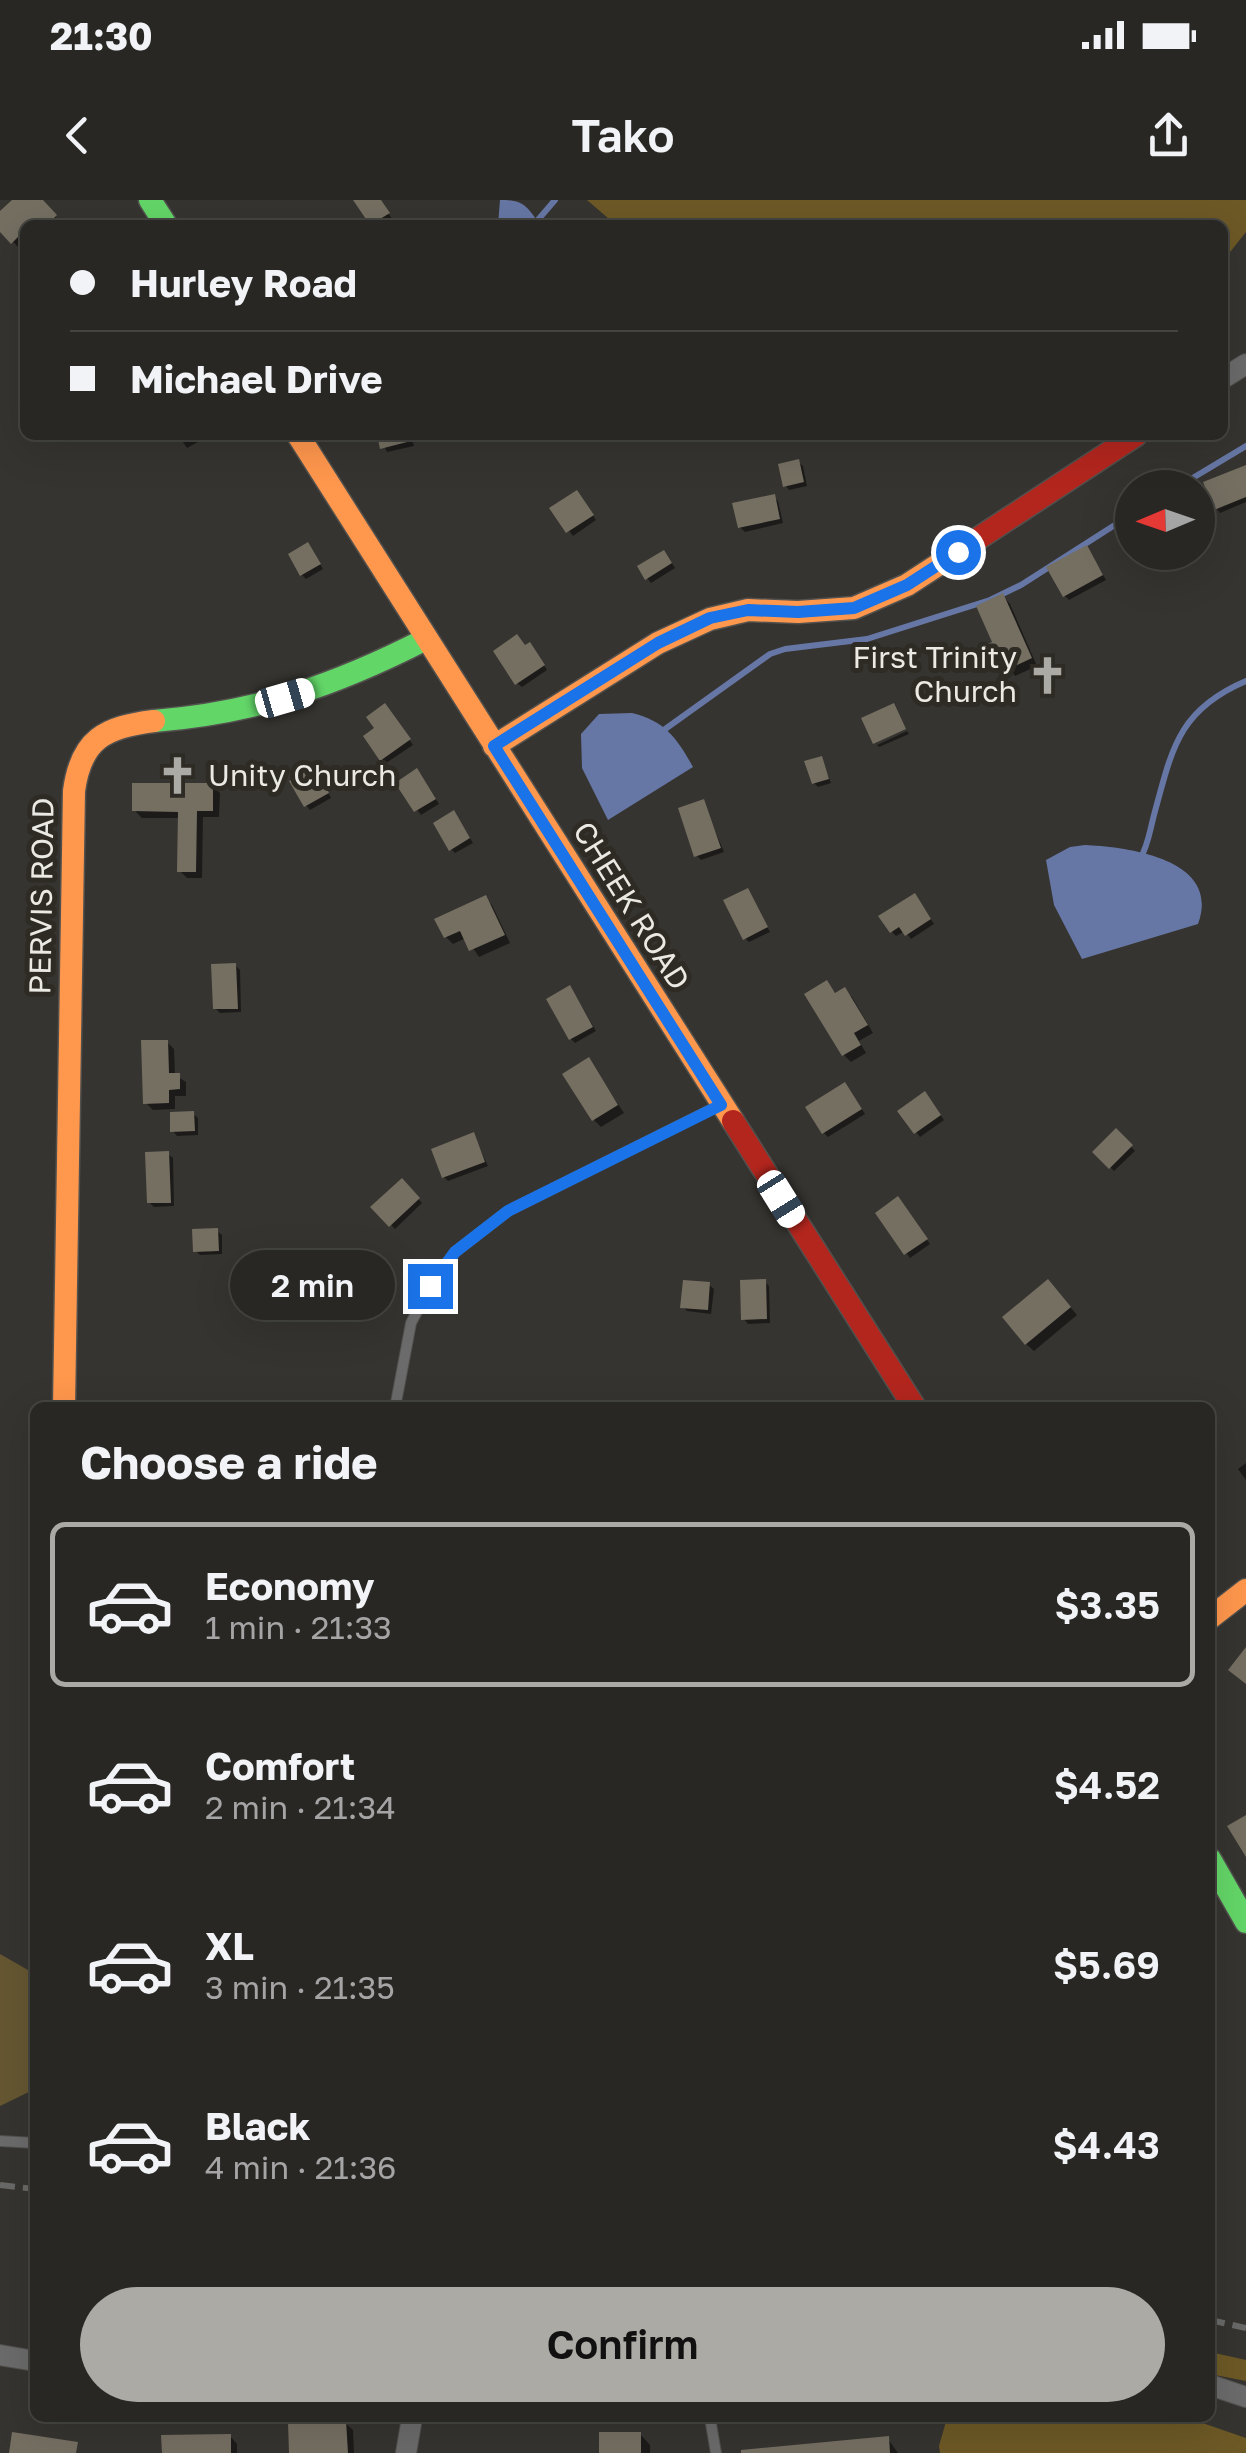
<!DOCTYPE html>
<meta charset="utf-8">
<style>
body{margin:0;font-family:"Golos Text",sans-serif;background:#302f2c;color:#f1f3f6;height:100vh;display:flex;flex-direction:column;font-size:38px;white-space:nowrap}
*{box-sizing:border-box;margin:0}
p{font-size:32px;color:#a5a5a6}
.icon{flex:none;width:55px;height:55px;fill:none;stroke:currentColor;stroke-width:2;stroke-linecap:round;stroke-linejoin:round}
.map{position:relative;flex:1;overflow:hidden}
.side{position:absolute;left:30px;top:1202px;width:1185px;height:1020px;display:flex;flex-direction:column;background:#282724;border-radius:15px;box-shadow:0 10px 40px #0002,0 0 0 2px #444441}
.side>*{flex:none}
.guide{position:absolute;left:20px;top:20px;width:1208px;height:220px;border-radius:15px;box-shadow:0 10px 40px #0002,0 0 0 2px #444441;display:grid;align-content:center;height:220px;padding:0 50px;background:#282724}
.needle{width:65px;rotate:268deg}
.tools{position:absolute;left:1115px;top:270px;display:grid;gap:20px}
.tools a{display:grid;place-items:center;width:100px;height:100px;border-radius:50%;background:#282724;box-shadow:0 10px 40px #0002,0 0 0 2px #444441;font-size:50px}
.end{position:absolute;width:45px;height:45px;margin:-22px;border:12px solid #1a73e8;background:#fff;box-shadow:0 0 0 5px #fff}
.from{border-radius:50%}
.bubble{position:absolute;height:70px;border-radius:35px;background:#282724;box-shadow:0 10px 40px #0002,0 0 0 2px #444441;font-size:32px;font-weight:600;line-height:70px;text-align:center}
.car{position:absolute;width:30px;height:60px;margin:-30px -15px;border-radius:12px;box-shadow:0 0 8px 2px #0007;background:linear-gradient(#fff 24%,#345 0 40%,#fff 0 76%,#345 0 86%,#fff 0)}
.guide b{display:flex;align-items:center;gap:35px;height:95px;font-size:38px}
.guide b+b{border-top:2px solid #444441}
.guide i{width:25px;height:25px;background:#f1f3f6}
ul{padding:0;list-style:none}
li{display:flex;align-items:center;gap:30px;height:165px;margin:0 20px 15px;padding:0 30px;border:5px solid transparent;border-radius:15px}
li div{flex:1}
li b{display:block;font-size:38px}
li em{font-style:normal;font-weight:600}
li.active{border-color:#acaaa5}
li>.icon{width:90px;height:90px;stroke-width:1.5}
h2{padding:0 50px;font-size:45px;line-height:120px}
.action{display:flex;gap:20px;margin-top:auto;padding:20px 50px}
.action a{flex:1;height:115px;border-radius:60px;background:#acaaa5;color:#111;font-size:40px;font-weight:600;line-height:115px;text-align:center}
.status{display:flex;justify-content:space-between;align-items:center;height:70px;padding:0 50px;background:#282724;direction:ltr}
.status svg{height:28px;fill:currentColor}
header{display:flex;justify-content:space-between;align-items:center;height:130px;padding:0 50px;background:#282724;font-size:45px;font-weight:600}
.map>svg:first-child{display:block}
</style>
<div class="status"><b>21:30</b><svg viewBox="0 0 49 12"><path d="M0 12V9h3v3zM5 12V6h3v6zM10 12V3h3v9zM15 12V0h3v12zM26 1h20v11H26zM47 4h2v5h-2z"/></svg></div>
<header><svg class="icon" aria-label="back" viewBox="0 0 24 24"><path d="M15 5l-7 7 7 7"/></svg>Tako<svg class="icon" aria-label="share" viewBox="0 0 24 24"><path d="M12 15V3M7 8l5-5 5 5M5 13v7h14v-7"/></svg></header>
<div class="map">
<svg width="1246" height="2253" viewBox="0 0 1246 2253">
<rect width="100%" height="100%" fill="#363430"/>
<path fill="#665732" d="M0,1754l35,20v115l-35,17z"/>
<path fill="#6d5926" d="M587,0h659v32l-23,29 -1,-36h-606z
M1210,2152l36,8v21l-36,-7z
M947,2218h241l58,20v15h-306l-1,-7z"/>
<path fill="#6777a5" d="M500,0c24,0 27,6 40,25h-42z
M632,513c33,8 45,25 61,54l-85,53 -26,-52 -1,-34 18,-20z
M1085,645c43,2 137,14 113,79l-116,35 -28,-54 -8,-45 24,-13z"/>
<path fill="#0007" d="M15,0h25l22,24 -37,1v19l-5,5 -20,-21v-14z
M356,0h24l12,19 -9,6h-10z
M178,235h28l1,2 -20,11z
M379,235h32l3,11 -27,6z
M798,262l5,4 4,20 -18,4 -4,-5z
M1246,268v34l-26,11 -4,-5z
M581,297l15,23 -23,16 -20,-27z
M774,297l4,4 5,22 -38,9 -5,-5z
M1087,348l19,32 -37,20 -4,-4z
M312,350l11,19 -17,10 -4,-4z
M1140,352h20l-13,8z
M668,357l7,11 -24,15 -4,-5z
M1003,396l7,8 27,62 -22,10 -9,-12 -6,3 -7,-8z
M525,448l9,2 13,20 -25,17 -5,-4z
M389,511l24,34 -27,18 -4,-4 -4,-31z
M907,531l2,3 -30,13 -2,-2z
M821,559l10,24 -13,4 -4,-4z
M318,574l13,24 -21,12 -4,-5z
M421,575l18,29 -18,11 -22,-31z
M212,586l8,7 -1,24h-16l-1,61h-15l-7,-7v-53h-38l-8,-8z
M703,602l21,50 -23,8 -4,-4z
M458,618l15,25 -18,10 -4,-4z
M747,691l23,41 -21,10 -4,-4z
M485,698l7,7 18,38 -31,14 -13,-19 -13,6 -7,-7z
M918,700l16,24 -23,15 -6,-8 -9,5 -4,-4z
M235,765l5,5 1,42 -21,1 -5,-5z
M827,783l10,12 7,-5 8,7 21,36 -14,8 7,12 -15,9 -7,-7z
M574,793l22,38 -21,12 -4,-4z
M167,842l7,7 1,26 11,7v14h-11v13l-22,1 -7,-7z
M588,860l36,53 -23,14 -7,-7z
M849,889l16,25 -37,23 -4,-4z
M929,899l15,21 -24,17 -19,-25z
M193,914l5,4v17l-21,1 -4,-5z
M1116,931l19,20 -21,20 -19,-19z
M473,935l15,31 -40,15 -4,-4z
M168,954l5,4 1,48 -20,1 -5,-5z
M402,981l20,22 -27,26 -21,-22z
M902,1004l28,40 -20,14 -32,-45z
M217,1031l5,4v19l-22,1 -4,-4z
M355,1073l5,4 -17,35 -24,-14z
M765,1082l4,4 1,37 -22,1 -4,-5z
M709,1085l5,4 -3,25 -24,-3 -4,-4z
M1055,1089l22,26 -43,36 -8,-7z
M1246,1263v17l-8,-11z
M345,2223l8,7 1,23h-62z
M640,2234l10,11v8h-48z
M230,2236l7,8v9h-73z
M888,2239l10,14h-152z"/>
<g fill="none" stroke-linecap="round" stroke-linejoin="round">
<path stroke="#6777a5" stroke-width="6" d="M537,21l18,-21
M1176,288l70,-42
M661,532l109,-78 15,-5 82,-10 123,-39 31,-15 111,-71
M1140,659c8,-13 10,-29 14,-44 18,-66 24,-105 92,-134"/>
</g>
<path fill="#756f62" d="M12,0h31l14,15 -7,7 3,3h-28v18l-6,-7 -8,8 -11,-12v-21z
M353,0h28l9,13 -20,12z
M377,235h32l2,6 -31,8z
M799,259l5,23 -21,5 -5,-23z
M1246,265v32l-32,13 -11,-28z
M577,290l17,25 -28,18 -17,-25z
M775,294l5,25 -42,9 -6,-25z
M1132,318v27l-11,-21z
M308,342l13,22 -21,12 -12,-22z
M1087,345l16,30 -40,22 -17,-30z
M664,350l8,13 -27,17 -8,-14z
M1003,393l29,65 -26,12 -6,-13 -9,4 -7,-15 8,-4 -16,-36z
M517,434l8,11 5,-3 15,23 -30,20 -22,-34z
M385,503l26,36 -31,22 -17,-25 11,-8 -8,-11z
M894,503l12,26 -33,15 -12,-26z
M822,556l7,23 -17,5 -8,-23z
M314,567l15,26 -25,14 -15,-26z
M417,568l19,31 -22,13 -19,-29z
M132,583h81v28h-16l-1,61h-19l1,-60 -46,-1z
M704,599l17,49 -27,9 -16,-49z
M454,610l16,28 -21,13 -16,-28z
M748,688l20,39 -25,13 -20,-40z
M915,693l16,26 -26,17 -6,-9 -9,6 -12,-17z
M486,695l19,40 -36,16 -9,-20 -16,7 -10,-19z
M236,763l2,46h-25l-2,-45z
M827,780l8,13 10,-6 23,38 -14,8 7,12 -19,11 -38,-62z
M570,785l23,42 -24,13 -23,-41z
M141,840h27l1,33h11v16l-11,1v13l-26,1z
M589,857l29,48 -26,16 -30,-47z
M845,882l17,27 -40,25 -17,-27z
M925,891l16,24 -27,19 -17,-23z
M194,911l1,20 -25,1v-20z
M1116,928l17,17 -24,24 -17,-17z
M474,932l11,30 -43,16 -11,-29z
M169,951l2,52h-24l-2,-51z
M402,978l18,20 -31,29 -19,-20z
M898,996l30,43 -24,16 -29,-42z
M218,1028l1,23 -26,1 -1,-23z
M334,1060l23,11 -19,38 -22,-11z
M766,1079l1,40 -26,1 -1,-40z
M1048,1079l23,28 -46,38 -23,-28z
M683,1080l27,2 -2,28 -28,-2z
M1246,1447v37l-18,-14z
M1246,1615v42l-19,-31z
M346,2220l2,33h-59l-1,-31z
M12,2232l66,10 -2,11h-67z
M599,2232h42v21h-42z
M231,2234v19h-69l-1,-18z
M889,2236l1,17h-149v-3z"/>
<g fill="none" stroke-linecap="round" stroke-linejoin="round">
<defs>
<path id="lane" d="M395,1208l16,-85 19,-36 25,-35 53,-41 212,-106
M0,1941l35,2
M710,2218l6,35"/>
<path id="street" d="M1222,179l24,-15
M0,2155l35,6
M1210,2185l36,12
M406,2253l6,-35"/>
<path id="fast" d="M150,0l16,25
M154,521c102,-8 182,-36 272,-82
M1210,1659l36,63"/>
<path id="slow" d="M298,235l435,686
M494,546l164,-103 52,-24 38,-9 50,2 56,-4 53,-23 43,-28
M64,1208l10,-617c7,-52 31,-64 80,-70
M1210,1418l36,-28"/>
<path id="jam" d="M950,357l186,-122
M733,921l182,287"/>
</defs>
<use href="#lane" stroke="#52514e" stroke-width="12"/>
<use href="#street" stroke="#52514e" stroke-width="22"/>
<use href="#fast" stroke="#52514e" stroke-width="25"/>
<use href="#slow" stroke="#52514e" stroke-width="25"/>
<use href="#jam" stroke="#52514e" stroke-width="25"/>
<use href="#lane" stroke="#6c6b6c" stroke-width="10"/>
<use href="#street" stroke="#6c6b6c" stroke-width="20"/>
<use href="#fast" stroke="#63d668" stroke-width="22"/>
<use href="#slow" stroke="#ff974d" stroke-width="22"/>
<use href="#jam" stroke="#b3261e" stroke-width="22"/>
<path stroke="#696a67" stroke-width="6" stroke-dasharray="15 8" stroke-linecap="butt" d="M0,1985l35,4
M1210,2120l36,8"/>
</g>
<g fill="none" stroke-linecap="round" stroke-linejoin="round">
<path stroke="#1a73e8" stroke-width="12" d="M430,1086l25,-34 53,-41 213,-106 -227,-359 164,-103 52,-25 38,-8 50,2 56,-4 53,-23 51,-33"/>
</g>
<defs>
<symbol id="church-bare" viewBox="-9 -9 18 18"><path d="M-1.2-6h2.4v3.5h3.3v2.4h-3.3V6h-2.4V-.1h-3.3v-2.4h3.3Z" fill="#acaaa5" stroke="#2e2b24" stroke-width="2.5" paint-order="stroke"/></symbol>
</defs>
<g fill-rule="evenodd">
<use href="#church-bare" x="1020" y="448" width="55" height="55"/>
<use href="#church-bare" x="150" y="548" width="55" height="55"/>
</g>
<g text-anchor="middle" stroke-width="10" stroke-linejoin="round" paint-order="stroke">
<g font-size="30" fill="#ebe9e4" stroke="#2e2b24" text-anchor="end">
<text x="1017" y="468">First Trinity<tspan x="1017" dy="34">Church</tspan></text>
<text x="208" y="586" text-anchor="start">Unity Church</text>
</g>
<g font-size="30" fill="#ebe9e4" stroke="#2e2b24">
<text transform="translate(42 696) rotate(-89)" y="10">PERVIS ROAD</text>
<text transform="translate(631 706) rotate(58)" y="10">CHEEK ROAD</text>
</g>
</g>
</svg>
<div class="tools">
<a><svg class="needle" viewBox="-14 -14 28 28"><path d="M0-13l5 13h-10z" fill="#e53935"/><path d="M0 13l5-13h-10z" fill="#a5a5a6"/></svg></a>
</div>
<i class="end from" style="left:958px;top:352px"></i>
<i class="end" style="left:430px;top:1086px"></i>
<div class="bubble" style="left:230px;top:1050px;width:165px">2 min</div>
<i class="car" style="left:285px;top:498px;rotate:74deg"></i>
<i class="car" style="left:781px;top:999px;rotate:148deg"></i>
<div class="guide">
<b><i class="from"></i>Hurley Road</b>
<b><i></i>Michael Drive</b>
</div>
<section class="side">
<h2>Choose a ride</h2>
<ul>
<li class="active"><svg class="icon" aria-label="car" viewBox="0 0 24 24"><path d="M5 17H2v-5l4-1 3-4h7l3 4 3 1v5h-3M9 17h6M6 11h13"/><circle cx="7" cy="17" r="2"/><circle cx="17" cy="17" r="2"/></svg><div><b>Economy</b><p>1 min · 21:33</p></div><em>$3.35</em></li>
<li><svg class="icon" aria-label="car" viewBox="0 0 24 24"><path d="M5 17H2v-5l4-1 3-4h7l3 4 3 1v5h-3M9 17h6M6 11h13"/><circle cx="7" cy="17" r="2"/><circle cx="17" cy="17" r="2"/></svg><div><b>Comfort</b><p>2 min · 21:34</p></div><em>$4.52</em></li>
<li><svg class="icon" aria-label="car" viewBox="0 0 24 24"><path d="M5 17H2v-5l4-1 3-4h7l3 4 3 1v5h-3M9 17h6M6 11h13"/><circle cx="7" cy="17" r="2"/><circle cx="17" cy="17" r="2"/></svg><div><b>XL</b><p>3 min · 21:35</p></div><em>$5.69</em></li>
<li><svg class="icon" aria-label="car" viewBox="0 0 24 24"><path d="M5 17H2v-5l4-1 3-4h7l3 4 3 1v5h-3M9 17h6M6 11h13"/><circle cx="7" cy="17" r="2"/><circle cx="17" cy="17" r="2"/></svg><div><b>Black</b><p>4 min · 21:36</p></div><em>$4.43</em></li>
</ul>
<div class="action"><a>Confirm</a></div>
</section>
</div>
